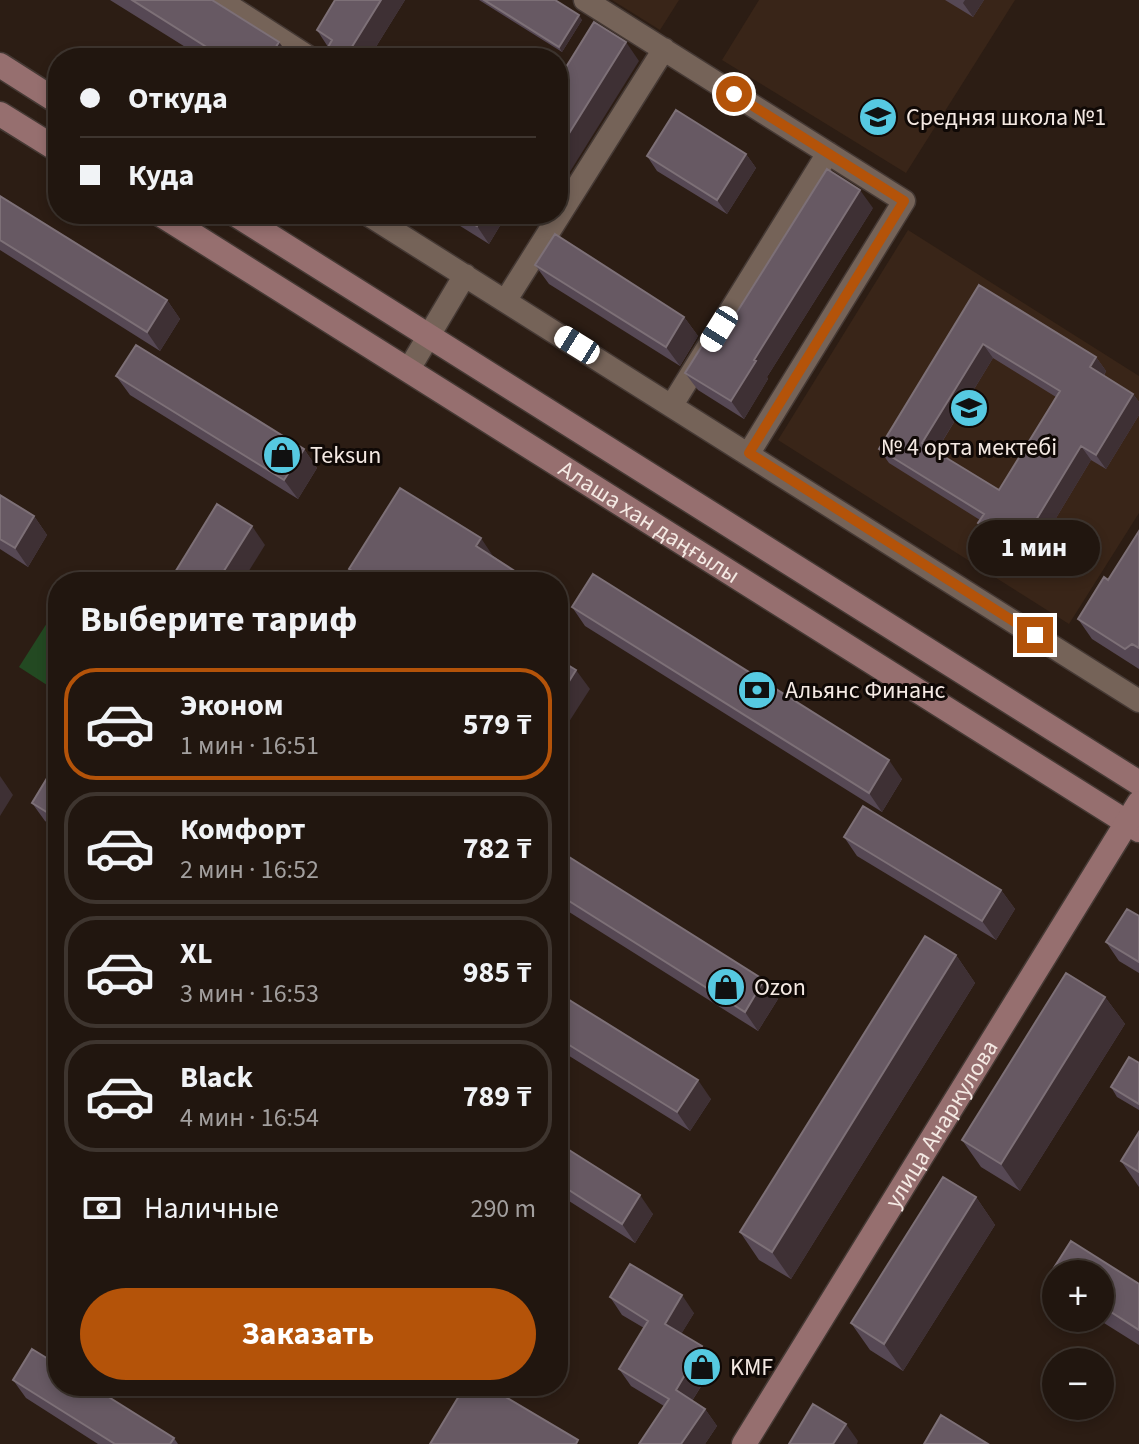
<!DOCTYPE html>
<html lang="ru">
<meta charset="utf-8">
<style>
body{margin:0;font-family:"Source Sans 3",sans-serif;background:#2d231d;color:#f1f3f6;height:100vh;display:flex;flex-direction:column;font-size:30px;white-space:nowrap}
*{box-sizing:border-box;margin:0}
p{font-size:26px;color:#a29f9e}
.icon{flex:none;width:44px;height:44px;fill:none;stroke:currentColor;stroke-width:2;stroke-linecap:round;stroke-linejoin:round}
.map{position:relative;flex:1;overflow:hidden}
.sheet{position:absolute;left:48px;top:572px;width:520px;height:824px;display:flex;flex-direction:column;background:#21160f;border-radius:32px;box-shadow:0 4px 12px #0003,0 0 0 2px #3e352f}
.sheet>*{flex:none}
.top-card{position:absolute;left:48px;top:48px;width:520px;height:176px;border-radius:32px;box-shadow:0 4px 12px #0003,0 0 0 2px #3e352f;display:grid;align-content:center;height:176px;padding:0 32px;background:#21160f}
.controls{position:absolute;left:1042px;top:1260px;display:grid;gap:16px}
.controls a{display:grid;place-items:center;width:72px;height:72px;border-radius:50%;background:#21160f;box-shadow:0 4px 12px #0003,0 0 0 2px #3e352f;font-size:40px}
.end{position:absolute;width:36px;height:36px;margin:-18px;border:10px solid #b45309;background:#fff;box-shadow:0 0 0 4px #fff}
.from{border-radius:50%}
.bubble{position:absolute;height:56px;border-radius:28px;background:#21160f;box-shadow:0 4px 12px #0003,0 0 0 2px #3e352f;font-size:26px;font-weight:700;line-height:56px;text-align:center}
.car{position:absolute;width:24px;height:48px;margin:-24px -12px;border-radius:10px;box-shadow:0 0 6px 2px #0007;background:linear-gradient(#fff 24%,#345 0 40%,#fff 0 76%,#345 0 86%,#fff 0)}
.top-card b{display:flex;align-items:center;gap:28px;height:76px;font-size:30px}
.top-card b+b{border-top:2px solid #3e352f}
.top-card i{width:20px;height:20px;background:#f1f3f6}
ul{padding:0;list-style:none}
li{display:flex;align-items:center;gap:24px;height:112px;margin:0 16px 12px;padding:0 16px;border:4px solid #3e352f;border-radius:32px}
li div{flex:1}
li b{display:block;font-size:30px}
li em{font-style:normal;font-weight:700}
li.current{border-color:#b45309}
li>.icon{width:72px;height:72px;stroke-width:1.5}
h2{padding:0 32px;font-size:36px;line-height:96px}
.pay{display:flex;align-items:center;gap:20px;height:88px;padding:0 32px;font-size:30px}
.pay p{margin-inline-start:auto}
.cta{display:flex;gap:16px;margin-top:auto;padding:16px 32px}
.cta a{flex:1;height:92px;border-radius:48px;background:#b45309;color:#fff;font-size:32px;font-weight:700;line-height:92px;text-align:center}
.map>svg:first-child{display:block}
</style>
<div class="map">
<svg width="1139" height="1444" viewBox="0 0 1139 1444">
<rect width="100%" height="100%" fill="#2c1d14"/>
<path fill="#392518" d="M612,0h67l-19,30z
M759,0h256l-109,173 -184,-113z
M908,230l231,146v137l-70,111 -291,-184z"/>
<path fill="#234922" d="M54,612l4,3v60l-8,12 -31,-20z"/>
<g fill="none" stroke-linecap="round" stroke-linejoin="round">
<defs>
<path id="street" d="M220,0l90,58
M585,0l319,201 -155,252
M367,214l772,487
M506,300l158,-251
M409,369l56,-94
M672,405l156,-252"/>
<g id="secondary">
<path d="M0,65l58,37"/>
<path d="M0,114l58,36"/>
<path id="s1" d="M160,214l979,616"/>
<path d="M235,214l904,569"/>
<path id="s2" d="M744,1444l395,-641"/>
</g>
</defs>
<use href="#street" stroke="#453934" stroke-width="25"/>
<use href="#secondary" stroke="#453934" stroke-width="27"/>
<use href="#street" stroke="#756358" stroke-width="22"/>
<use href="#secondary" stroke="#966f6f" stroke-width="24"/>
</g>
<path fill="#564854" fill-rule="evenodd" d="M110,0h102l79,58h-88z
M335,0h70l-36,58h-47l6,-11 -11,-17z
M479,0h76l27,20 -20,32z
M945,0h39l-11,17z
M746,154l10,14 -29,46 -70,-43 -10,-15z
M0,196l167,104 13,19 -20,32 -160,-101z
M873,208l-106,169 1,2 -24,40 -46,-29 -13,-17 35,-34z
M441,214h66l-18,30z
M535,265l149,52 14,19 -18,30 -131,-82z
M979,285l117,72 10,14 -2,5 29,18 6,8v13l-33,54 -15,-9 -62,103 -41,-25 -10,-15 2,-3 -91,-57 -10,-14zM993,358l63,39 -57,93 -63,-38z
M116,376l188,73 13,19 -19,31 -168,-104z
M0,495l34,21 13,19 -19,32 -28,-18z
M1139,531v138l-47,-30 -14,-20 30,-39z
M493,556l36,26h-171l-9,-13z
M572,607l330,172 -20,33 -297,-186z
M58,760v70l-13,-9 -13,-18z
M844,837l157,53 14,19 -19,31 -139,-84z
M558,850l220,149 -20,32 -200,-126z
M1139,916v57l-20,-12 -13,-19z
M956,955l19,28 -184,296 -32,-19 -19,-28z
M558,993l153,106 -21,32 -132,-82z
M1105,997l20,27 -105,167 -39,-24 -19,-27z
M1139,1063v47l-22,-13 -6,-10z
M1139,1132v55l-18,-26z
M558,1143l95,71 -18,29 -77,-49z
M976,1197l19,28 -92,146 -33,-21 -19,-27z
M1071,1241l68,43v61l-43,-27h4v-44h-44v8l-6,-8z
M610,1297l84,16 -13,21 34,30 -23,37 13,8 12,17 -12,18h-66l25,-38 -33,-20 -12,-17 25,-41 -22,-13z
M13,1380l161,58 4,6h-80l-72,-46z"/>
<path fill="#3e3034" d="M381,0h24l-36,58h-24z
M965,0h19l-11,17 -10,-14z
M579,15l3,5 -20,32 -3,-5z
M279,42l12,16h-22z
M626,42l13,19 -81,130v-40z
M746,154l10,14 -29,46 -10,-14z
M860,190l13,18 -106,169 1,2 -24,40 -13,-18 23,-41z
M484,214h23l-18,30 -12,-18z
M167,300l13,19 -20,32 -13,-19z
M684,317l14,19 -18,30 -14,-19z
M983,344l10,14 -61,100 -10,-15z
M1096,357l10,14 -6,11 -10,-15z
M1133,394l6,8v13l-33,54 -10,-14z
M1081,446l10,14 -62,103 -10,-15z
M304,449l13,19 -19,31 -14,-19z
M34,516l13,19 -19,32 -13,-19z
M252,526l13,19 -23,37h-25z
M481,538l12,18 -5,8 -12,-18z
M576,670l14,19 -32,50v-40z
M889,760l13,19 -20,33 -13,-19z
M0,776l13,19 -13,21z
M1001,890l14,19 -19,31 -14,-19z
M956,955l19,28 -184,296 -19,-27z
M764,980l14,19 -20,32 -13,-19z
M1105,997l20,27 -105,167 -19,-27z
M698,1080l13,19 -21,32 -13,-19z
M640,1195l13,19 -18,29 -13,-19z
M976,1197l19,28 -92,146 -19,-27z
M682,1295l12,18 -17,28 -12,-17z
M702,1346l13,18 -27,43 -12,-17z
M705,1409l12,17 -12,18h-24z
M846,1424l12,17 -1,3h-24z"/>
<path fill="#675963" stroke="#7d7077" stroke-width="2" fill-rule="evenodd" d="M132,0h80l67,42 -10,16h-45z
M335,0h46l-36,58h-23l10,-18 -15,-10z
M484,0h71l24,15 -20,32z
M594,22l32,20 -68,109v-71z
M676,110l70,44 -29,46 -70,-44z
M827,169l33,21 -106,170 2,1 -25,40 -46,-28 25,-40 10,6z
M0,196l167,104 -20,32 -147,-92z
M457,214h27l-7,12z
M555,234l129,83 -18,30 -131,-82z
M979,285l117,72 -6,10 43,27 -37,61 -15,-9 -62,102 -41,-25 6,-9 -105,-65zM983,344l77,47 -61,99 -77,-47z
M136,345l168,104 -20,31 -168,-104z
M400,488l81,50 -5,8 51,33 -2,3h-62l-7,-5 -3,5h-84l-20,-13z
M0,495l34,21 -19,32 -15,-9z
M217,504l35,22 -35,56h-48z
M1139,531v117l-7,-4 -7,5 -47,-30 26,-42 4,3z
M593,574l296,186 -20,33 -297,-186z
M558,659l18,11 -18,29z
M58,760v59l-26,-16z
M863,806l138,84 -19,31 -138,-84z
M558,850l206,130 -19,32 -187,-118z
M1127,909l12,7v46l-33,-20z
M925,936l31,19 -184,297 -32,-20z
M1066,973l39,24 -104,167 -39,-24z
M558,993l140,87 -21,32 -119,-74z
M1129,1057l10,6v41l-28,-17z
M1139,1132v40l-18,-11z
M558,1143l82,52 -18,29 -64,-41z
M943,1177l33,20 -92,147 -33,-21z
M1071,1241l68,43v46l-39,-25v-31h-44v4l-6,-4z
M630,1264l52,31 -17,29 37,22 -26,44 29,19 -24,35h-42l30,-45 -50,-30 29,-48 -38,-24z
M32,1349l26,16v21h33l83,52 -4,6h-55l-102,-64z
M465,1386h22l91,54 -2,4h-146z
M813,1404l33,20 -13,20h-44z
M941,1415l47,29h-64z"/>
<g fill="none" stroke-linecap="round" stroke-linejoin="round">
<path stroke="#b45309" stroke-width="10" d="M734,94l170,107 -155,252 286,182"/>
</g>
<defs>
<symbol id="school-disc" viewBox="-11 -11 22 22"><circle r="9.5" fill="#56c9e1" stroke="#100906"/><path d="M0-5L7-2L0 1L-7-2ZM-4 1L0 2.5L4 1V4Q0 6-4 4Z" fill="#111"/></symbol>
<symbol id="shop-disc" viewBox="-11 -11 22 22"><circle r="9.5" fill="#56c9e1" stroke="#100906"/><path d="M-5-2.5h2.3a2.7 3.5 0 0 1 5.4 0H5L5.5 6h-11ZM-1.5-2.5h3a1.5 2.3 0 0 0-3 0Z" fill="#111"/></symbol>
<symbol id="bank-disc" viewBox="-11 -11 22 22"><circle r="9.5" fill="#56c9e1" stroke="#100906"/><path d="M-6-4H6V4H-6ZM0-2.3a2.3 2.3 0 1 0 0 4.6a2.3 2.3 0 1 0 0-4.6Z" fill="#111"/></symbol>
</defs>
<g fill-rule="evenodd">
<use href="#school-disc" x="856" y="95" width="44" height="44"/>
<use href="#school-disc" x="947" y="386" width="44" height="44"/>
<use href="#shop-disc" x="260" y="433" width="44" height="44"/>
<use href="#bank-disc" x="735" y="668" width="44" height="44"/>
<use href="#shop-disc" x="704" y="965" width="44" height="44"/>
<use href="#shop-disc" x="680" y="1345" width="44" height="44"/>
</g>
<g text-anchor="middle" stroke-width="6" stroke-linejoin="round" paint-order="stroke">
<g font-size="24" fill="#f4e9e3" stroke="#100906" text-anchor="start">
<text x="906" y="125">Средняя школа №1</text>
<text x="969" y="455" text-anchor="middle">№ 4 орта мектебі</text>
<text x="310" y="463">Teksun</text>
<text x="785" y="698">Альянс Финанс</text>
<text x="754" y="995">Ozon</text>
<text x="730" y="1375">KMF</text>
</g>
<g font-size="24" fill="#f4e9e3" stroke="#100906">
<text dy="8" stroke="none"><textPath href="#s1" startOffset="578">Алаша хан даңғылы</textPath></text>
<text dy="8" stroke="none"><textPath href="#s2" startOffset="376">улица Анаркулова</textPath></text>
</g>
</g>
</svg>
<div class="controls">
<a>+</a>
<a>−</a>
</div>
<i class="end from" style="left:734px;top:94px"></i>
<i class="end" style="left:1035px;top:635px"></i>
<div class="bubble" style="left:968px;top:520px;width:132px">1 мин</div>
<i class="car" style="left:719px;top:329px;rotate:212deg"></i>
<i class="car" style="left:577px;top:345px;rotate:302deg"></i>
<div class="top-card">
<b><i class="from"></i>Откуда</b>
<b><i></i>Куда</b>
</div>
<section class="sheet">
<h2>Выберите тариф</h2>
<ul>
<li class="current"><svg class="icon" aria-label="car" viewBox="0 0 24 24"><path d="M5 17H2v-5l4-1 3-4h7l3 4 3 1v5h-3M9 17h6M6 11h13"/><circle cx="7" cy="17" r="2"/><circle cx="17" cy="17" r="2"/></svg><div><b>Эконом</b><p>1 мин · 16:51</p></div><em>579 ₸</em></li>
<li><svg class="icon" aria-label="car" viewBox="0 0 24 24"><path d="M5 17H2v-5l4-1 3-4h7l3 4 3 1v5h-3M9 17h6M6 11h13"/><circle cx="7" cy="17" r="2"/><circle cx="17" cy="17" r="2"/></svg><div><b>Комфорт</b><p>2 мин · 16:52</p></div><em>782 ₸</em></li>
<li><svg class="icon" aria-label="car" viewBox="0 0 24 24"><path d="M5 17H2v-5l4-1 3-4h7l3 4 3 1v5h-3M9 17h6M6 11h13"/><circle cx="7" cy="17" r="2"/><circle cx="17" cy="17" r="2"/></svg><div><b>XL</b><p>3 мин · 16:53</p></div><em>985 ₸</em></li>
<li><svg class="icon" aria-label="car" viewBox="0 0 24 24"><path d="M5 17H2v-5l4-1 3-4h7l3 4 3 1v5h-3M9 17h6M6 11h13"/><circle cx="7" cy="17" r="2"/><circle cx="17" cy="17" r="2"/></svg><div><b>Black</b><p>4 мин · 16:54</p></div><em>789 ₸</em></li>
</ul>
<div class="pay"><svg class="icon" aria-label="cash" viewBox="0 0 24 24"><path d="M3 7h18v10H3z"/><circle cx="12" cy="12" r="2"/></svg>Наличные<p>290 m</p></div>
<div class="cta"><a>Заказать</a></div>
</section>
</div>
